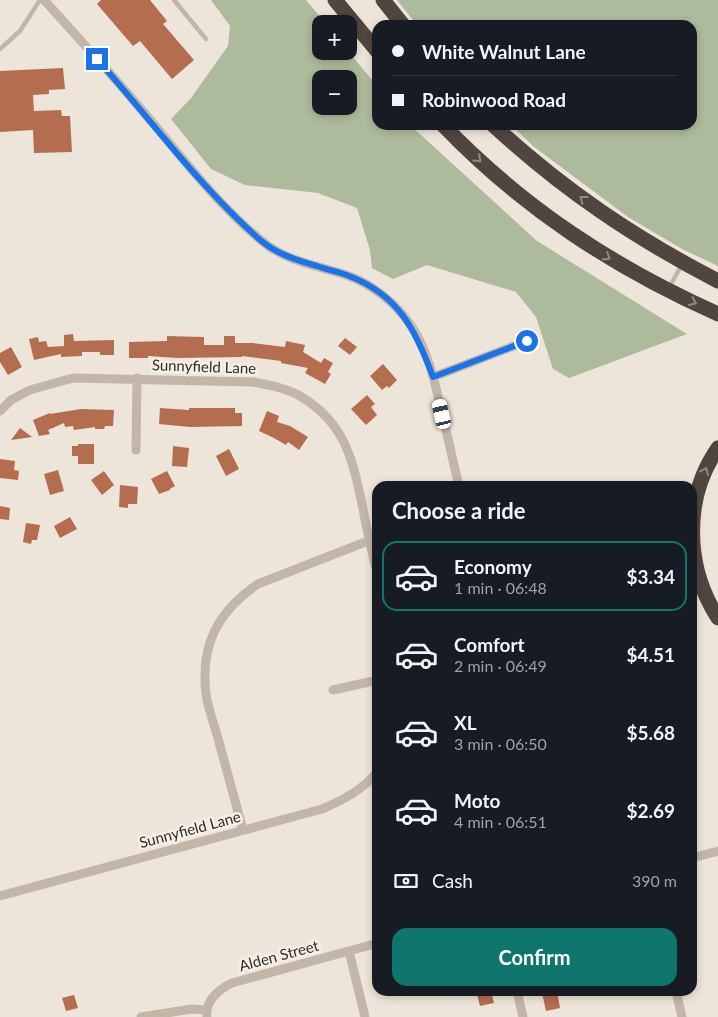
<!DOCTYPE html>
<meta charset="utf-8">
<style>
body{margin:0;font-family:Lato,sans-serif;background:#242831;color:#f1f3f6;height:100vh;display:flex;flex-direction:column;font-size:19px;white-space:nowrap}
*{box-sizing:border-box;margin:0}
p{font-size:16px;color:#9ea1a6}
.icon{flex:none;width:28px;height:28px;fill:none;stroke:currentColor;stroke-width:2;stroke-linecap:round;stroke-linejoin:round}
.map{position:relative;flex:1;overflow:hidden}
.sheet{position:absolute;left:372px;top:481px;width:325px;height:515px;display:flex;flex-direction:column;background:#171b24;border-radius:15px;box-shadow:0 2px 8px #0003}
.sheet>*{flex:none}
.top-card{position:absolute;left:372px;top:20px;width:325px;height:110px;border-radius:15px;box-shadow:0 2px 8px #0003;display:grid;align-content:center;height:110px;padding:0 20px;background:#171b24}
.controls{position:absolute;left:312px;top:15px;display:grid;gap:10px}
.controls a{display:grid;place-items:center;width:45px;height:45px;border-radius:10px;background:#171b24;box-shadow:0 2px 8px #0003;font-size:25px}
.end{position:absolute;width:22px;height:22px;margin:-11px;border:6px solid #1a73e8;background:#fff;box-shadow:0 0 0 2px #fff}
.from{border-radius:50%}
.car{position:absolute;width:15px;height:30px;margin:-15px -8px;border-radius:6px;box-shadow:0 0 4px 1px #0007;background:linear-gradient(#fff 24%,#345 0 40%,#fff 0 76%,#345 0 86%,#fff 0)}
.top-card b{display:flex;align-items:center;gap:18px;height:48px;font-size:19px}
.top-card b+b{border-top:1px solid #363941}
.top-card i{width:12px;height:12px;background:#f1f3f6}
ul{padding:0;list-style:none}
li{display:flex;align-items:center;gap:15px;height:70px;margin:0 10px 8px;padding:0 10px;border:2px solid transparent;border-radius:15px}
li div{flex:1}
li b{display:block;font-size:19px}
li em{font-style:normal;font-weight:700}
li.selected{border-color:#0f766e}
li>.icon{width:45px;height:45px;stroke-width:1.5}
h2{padding:0 20px;font-size:22px;line-height:60px}
.pay{display:flex;align-items:center;gap:12px;height:55px;padding:0 20px;font-size:19px}
.pay p{margin-inline-start:auto}
.cta{display:flex;gap:10px;margin-top:auto;padding:10px 20px}
.cta a{flex:1;height:58px;border-radius:15px;background:#0f766e;color:#fff;font-size:20px;font-weight:700;line-height:58px;text-align:center}
.map>svg:first-child{display:block}
</style>
<div class="map">
<svg width="718" height="1017" viewBox="0 0 718 1017">
<rect width="100%" height="100%" fill="#ede5da"/>
<path fill="#aeba9c" fill-rule="evenodd" d="M211,0h95l20,24h-5v27h27l29,35 1,39h32l127,116 150,93 -118,44 -16,-9 -17,-52 -20,-25 -89,-27 -34,14 -21,-11 -2,-18 -13,-42 -39,-15 -73,-8 -34,-16 -40,-50 20,-21 37,-52 2,-20zM321,79h28v27h-28z
M397,0h321v266l-36,-17 -54,-32 -95,-71 -22,-21h181v-100h-275z"/>
<path fill="#b56d50" d="M101,0h49l17,21 -4,3 31,36 -22,19 -32,-38 -7,5 -36,-42z
M63,68l2,21 -16,1v4l-16,1 1,16 27,-1 1,6h8l2,36 -38,1 -1,-23 -33,2v-61z
M73,334l1,7 40,-1v15h-14v-3h-18v4l-21,1v-3l-27,6 -5,-21 9,-2 1,5 7,-1 2,6 16,-1v-11z
M167,336l37,1v8h20v-9h11v7h18l32,4 1,-6 19,4 -2,7 18,11 3,-5 9,5 -5,9 3,2 -6,10 -20,-11 3,-5 -27,-5v-2l-39,-5v1l-65,1 -29,-2v2h-19v-16l38,-1z
M345,338l12,9 -7,8 -12,-9z
M11,347l11,20 -14,8 -8,-13v-9z
M383,364l14,16 -8,8 -2,-2 -5,4 -12,-14z
M367,395l8,9 -4,3 6,8 -11,10 -15,-16z
M160,408l29,2v-2h46v5h7v13l-52,1 -31,-3z
M81,409l33,1 -1,16h-8l-1,3h-9v-2l-21,3 -1,-4 -8,1 -1,-4 -16,7 2,4 -11,2 -6,-16 17,-7v1z
M267,411l12,5 -2,6 13,4 18,11 -9,13 -11,-8 -2,3 -12,-7 -15,-7z
M20,428l12,9 -21,3z
M78,444h16v20h-16v-8h-6v-10h6z
M173,446l16,2 -2,19 -15,-1z
M229,449l10,20 -13,7 -10,-20z
M0,459l15,2 -1,9 5,1 -1,9 -18,-2z
M58,470l6,21 -14,4 -6,-21z
M104,471l10,14 -12,10 -11,-15z
M167,471l8,15 -5,3v1l-11,4 -8,-15z
M120,485l18,2 -1,17h-9v4l-9,-1z
M0,506l10,2 -1,12 -9,-1z
M70,517l7,12 -17,9 -6,-12z
M26,523l14,2 -3,15h-5l-1,4 -8,-2z
M476,991h15l3,12 -14,3z
M552,991h5l3,17 -14,3 -4,-18z
M74,995l4,13 -12,3 -4,-13z"/>
<g fill="none" stroke-linecap="round" stroke-linejoin="round">
<path stroke="#c3b5a7" stroke-width="4.5" d="M174,0l32,39
M0,49l20,-18 20,-31
M669,288l13,-24"/>
<path stroke="#c3b5a7" stroke-width="9" d="M44,0c31,34 61,67 91,102 41,47 78,99 127,139 24,21 58,25 87,35 24,9 46,27 61,48 18,25 25,59 32,89 6,24 11,49 17,73
M433,377l94,-36
M0,411l11,-11 19,-10 43,-12 180,4c16,3 33,6 47,14 46,27 53,65 63,113 4,22 9,44 15,67
M136,450l1,-72
M333,690l45,-10
M243,830c-8,-29 -16,-58 -24,-88 -4,-16 -11,-32 -13,-48 -6,-49 12,-83 52,-110l120,-47
M692,858l26,-7
M0,896l322,-87c21,-9 41,-19 56,-38
M349,951l16,66
M517,991l6,26
M676,991l6,26
M141,1017l51,-8 14,1
M207,1017c-2,-16 11,-27 25,-34l146,-40"/>
<path stroke="#51453f" stroke-width="15" d="M335,0l43,52
M383,0l20,25
M443,125c80,83 170,142 275,189
M493,125c71,65 140,112 225,156
M718,448c-35,50 -33,119 0,170"/>
</g>
<defs><path id="oneway-chevron" d="M-2-3.5L2.5 0L-2 3.5" fill="none" stroke-width="1.6" stroke-linecap="round" stroke-linejoin="round" transform="scale(1.25)"/></defs>
<g stroke="#938981">
<use href="#oneway-chevron" transform="translate(478 159) rotate(43)"/>
<use href="#oneway-chevron" transform="translate(583 199) rotate(-143)"/>
<use href="#oneway-chevron" transform="translate(607 257) rotate(32)"/>
<use href="#oneway-chevron" transform="translate(693 302) rotate(25)"/>
<use href="#oneway-chevron" transform="translate(705 471) rotate(-65)"/>
</g>
<g fill="none" stroke-linecap="round" stroke-linejoin="round">
<path stroke="#1a73e8" stroke-width="6" d="M97,59c54,61 102,127 162,180 17,15 37,21 58,27 11,4 22,6 32,10 50,19 67,55 84,101l94,-36"/>
</g>
<g text-anchor="middle" stroke-width="5" stroke-linejoin="round" paint-order="stroke">
<g font-size="15" fill="#312a27" stroke="#f6efe5">
<text transform="translate(204 367) rotate(2)" y="5">Sunnyfield Lane</text>
<text transform="translate(190 830) rotate(-15)" y="5">Sunnyfield Lane</text>
<text transform="translate(279 956) rotate(-15)" y="5">Alden Street</text>
</g>
</g>
</svg>
<div class="controls">
<a>+</a>
<a>−</a>
</div>
<i class="end from" style="left:527px;top:341px"></i>
<i class="end" style="left:97px;top:59px"></i>
<i class="car" style="left:442px;top:414px;rotate:347deg"></i>
<div class="top-card">
<b><i class="from"></i>White Walnut Lane</b>
<b><i></i>Robinwood Road</b>
</div>
<section class="sheet">
<h2>Choose a ride</h2>
<ul>
<li class="selected"><svg class="icon" aria-label="car" viewBox="0 0 24 24"><path d="M5 17H2v-5l4-1 3-4h7l3 4 3 1v5h-3M9 17h6M6 11h13"/><circle cx="7" cy="17" r="2"/><circle cx="17" cy="17" r="2"/></svg><div><b>Economy</b><p>1 min · 06:48</p></div><em>$3.34</em></li>
<li><svg class="icon" aria-label="car" viewBox="0 0 24 24"><path d="M5 17H2v-5l4-1 3-4h7l3 4 3 1v5h-3M9 17h6M6 11h13"/><circle cx="7" cy="17" r="2"/><circle cx="17" cy="17" r="2"/></svg><div><b>Comfort</b><p>2 min · 06:49</p></div><em>$4.51</em></li>
<li><svg class="icon" aria-label="car" viewBox="0 0 24 24"><path d="M5 17H2v-5l4-1 3-4h7l3 4 3 1v5h-3M9 17h6M6 11h13"/><circle cx="7" cy="17" r="2"/><circle cx="17" cy="17" r="2"/></svg><div><b>XL</b><p>3 min · 06:50</p></div><em>$5.68</em></li>
<li><svg class="icon" aria-label="car" viewBox="0 0 24 24"><path d="M5 17H2v-5l4-1 3-4h7l3 4 3 1v5h-3M9 17h6M6 11h13"/><circle cx="7" cy="17" r="2"/><circle cx="17" cy="17" r="2"/></svg><div><b>Moto</b><p>4 min · 06:51</p></div><em>$2.69</em></li>
</ul>
<div class="pay"><svg class="icon" aria-label="cash" viewBox="0 0 24 24"><path d="M3 7h18v10H3z"/><circle cx="12" cy="12" r="2"/></svg>Cash<p>390 m</p></div>
<div class="cta"><a>Confirm</a></div>
</section>
</div>
